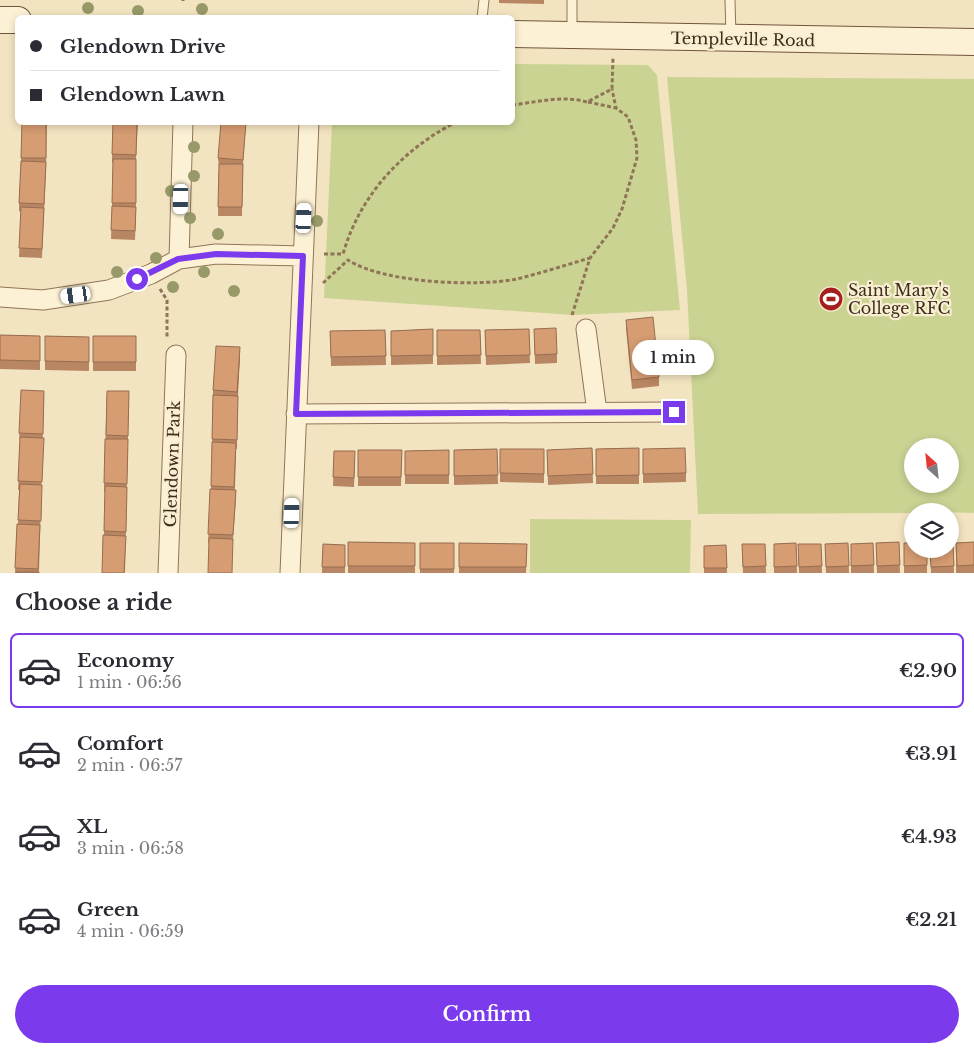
<!DOCTYPE html>
<meta charset="utf-8">
<style>
body{margin:0;font-family:"Libre Baskerville",serif;background:#f7f7f7;color:#2b2b33;height:100vh;display:flex;flex-direction:column;font-size:19px;white-space:nowrap}
*{box-sizing:border-box;margin:0}
p{font-size:16px;color:#7c7c81}
.icon{flex:none;width:28px;height:28px;fill:none;stroke:currentColor;stroke-width:2;stroke-linecap:round;stroke-linejoin:round}
.map{position:relative;height:573px;overflow:hidden}
.sheet{display:flex;flex-direction:column;background:#fff;flex:1}
.sheet>*{flex:none}
.banner{position:absolute;left:15px;top:15px;width:500px;height:110px;border-radius:8px;box-shadow:0 2px 8px #0003;display:grid;align-content:center;height:110px;padding:0 15px;background:#fff}
.needle{width:32px;rotate:333deg}
.tools{position:absolute;left:904px;top:438px;display:grid;gap:10px}
.tools a{display:grid;place-items:center;width:55px;height:55px;border-radius:50%;background:#fff;box-shadow:0 2px 8px #0003;font-size:25px}
.end{position:absolute;width:22px;height:22px;margin:-11px;border:6px solid #7c3aed;background:#fff;box-shadow:0 0 0 2px #fff}
.from{border-radius:50%}
.bubble{position:absolute;height:35px;border-radius:18px;background:#fff;box-shadow:0 2px 8px #0003;font-size:16px;font-weight:600;line-height:35px;text-align:center}
.car{position:absolute;width:15px;height:30px;margin:-15px -8px;border-radius:6px;box-shadow:0 0 4px 1px #0007;background:linear-gradient(#fff 24%,#345 0 40%,#fff 0 76%,#345 0 86%,#fff 0)}
.banner b{display:flex;align-items:center;gap:18px;height:48px;font-size:19px}
.banner b+b{border-top:1px solid #e1e1e2}
.banner i{width:12px;height:12px;background:#2b2b33}
ul{padding:0;list-style:none}
li{display:flex;align-items:center;gap:15px;height:75px;margin:0 10px 8px;padding:0 5px;border:2px solid transparent;border-radius:8px}
li div{flex:1}
li b{display:block;font-size:19px}
li em{font-style:normal;font-weight:600}
li.selected{border-color:#7c3aed}
li>.icon{width:45px;height:45px;stroke-width:1.5}
h2{padding:0 15px;font-size:22px;line-height:60px}
.cta{display:flex;gap:10px;margin-top:auto;padding:10px 15px}
.cta a{flex:1;height:58px;border-radius:30px;background:#7c3aed;color:#fff;font-size:20px;font-weight:600;line-height:58px;text-align:center}
.map>svg:first-child{display:block}
</style>
<div class="map">
<svg width="974" height="573" viewBox="0 0 974 573">
<rect width="100%" height="100%" fill="#f3e4c1"/>
<path fill="#cbd393" fill-rule="evenodd" d="M513,64l135,1 9,10 23,235 -108,5 -248,-17 8,-175 180,-1z
M667,77l307,2v434l-62,-2v2l-214,1 -11,-224zM912,446h38v38h-38z
M530,519l161,1 -1,53h-160z"/>
<g fill="none" stroke-linecap="round" stroke-linejoin="round">
<defs>
<path id="service" d="M730,0l1,36
M482,18l2,-18
M572,32v-32"/>
<path id="minor" d="M179,259l4,-137
M0,297l43,3 66,-10 42,-16 28,-15 37,-5 87,2
M586,329l11,83
M296,414l378,-2
M168,573l8,-218
M290,573l19,-451"/>
<path id="secondary" d="M0,20h18
M512,34l462,8"/>
</defs>
<use href="#service" stroke="#8f7556" stroke-width="11"/>
<use href="#minor" stroke="#8f7556" stroke-width="21"/>
<use href="#secondary" stroke="#715539" stroke-width="28"/>
<path stroke="#8f7556" stroke-width="3" stroke-dasharray="4 2.5" stroke-linecap="butt" d="M183,1v-1
M588,102l28,6
M512,105c26,-3 50,-10 75,-3l25,-13 1,-31
M324,254h19c17,-59 59,-104 113,-132
M323,283l25,-23c35,23 128,27 169,19 24,-6 49,-14 73,-21
M160,289l7,11v39
M572,315l18,-57 23,-30 9,-19 15,-51 -1,-18 -8,-23 -12,-9 -4,-19"/>
<use href="#service" stroke="#fdf1d5" stroke-width="9"/>
<use href="#minor" stroke="#fdf1d5" stroke-width="19"/>
<use href="#secondary" stroke="#fdf1d5" stroke-width="26"/>
</g>
<g fill="#979968">
<circle cx="88" cy="8" r="6"/>
<circle cx="202" cy="9" r="6"/>
<circle cx="138" cy="11" r="6"/>
<circle cx="194" cy="147" r="6"/>
<circle cx="194" cy="176" r="6"/>
<circle cx="171" cy="191" r="6"/>
<circle cx="190" cy="218" r="6"/>
<circle cx="317" cy="221" r="6"/>
<circle cx="218" cy="234" r="6"/>
<circle cx="156" cy="258" r="6"/>
<circle cx="117" cy="272" r="6"/>
<circle cx="204" cy="272" r="6"/>
<circle cx="173" cy="287" r="6"/>
<circle cx="234" cy="291" r="6"/>
</g>
<path fill="#b88662" d="M499,0h45v4l-45,-1z
M22,122h25l-1,49 -4,87 -23,-1 2,-45 -2,-1v-8l2,-42z
M113,122h25l-2,37v57l-1,24 -24,-1 1,-33 1,-43h-1v-9z
M246,122l-3,43 -1,51h-24l1,-49 -1,-9z
M626,320l33,57v9l-27,3 -6,-60z
M433,329v35l-42,1v-34z
M529,329l1,34 -44,2 -1,-35z
M534,329l23,25v9l-22,1z
M385,330l1,35 -55,1 -1,-35z
M437,330h43l1,34 -44,1z
M0,335l40,1v34l-40,-1z
M45,336l44,1v34l-44,-1z
M93,336h43v35h-43z
M240,356l-2,40 -1,53h-1l-1,41 1,9 -3,41 -25,3 3,-54 2,-99z
M44,391l-5,182h-24l2,-49h1l1,-34h-1l2,-48 -1,-9z
M107,391h22l-4,182 -21,-38 1,-43h-1v-9z
M592,448l1,35 -45,2 -1,-35z
M639,448v36h-43v-35z
M497,449l1,35 -44,1v-35z
M500,449h44v34l-44,-1z
M643,449l43,24v9l-43,1z
M358,450h44l-1,36h-43z
M449,450v34h-44v-33z
M334,451l21,9 -1,27 -21,-1z
M348,542l67,1v30h-67z
M899,542l1,31h-23l-1,-30z
M974,542v31h-18v-30z
M420,543h34v30h-34z
M459,543l68,1 -1,29h-67z
M796,543l1,30h-23v-29z
M848,543l1,30h-23l-1,-29z
M873,543l1,30h-23v-29z
M904,543l23,6v24h-23z
M323,544l22,1v28h-23z
M742,544h23l1,29h-23z
M798,544h23l1,29h-23z
M953,544l1,29h-23l-1,-24z
M726,545l1,28h-23v-27z"/>
<path fill="#966d50" d="M240,347v9l-3,45v-9z"/>
<path fill="#d69c72" stroke="#966d50" d="M22,122h24v36h-25z
M113,122h24l-1,33 -24,-1z
M221,122h25l-3,38 -25,-2z
M113,159h23v44h-24z
M21,161l25,1 -2,42 -25,-1z
M219,164h24l-1,43h-24z
M112,206l24,1 -1,24 -24,-1z
M21,207l23,1 -2,41 -23,-1z
M653,317l6,60 -27,3 -6,-60z
M556,328l1,26 -22,1 -1,-26z
M433,329v26l-42,1v-25z
M529,329l1,26 -44,1 -1,-26z
M385,330l1,26 -55,1 -1,-26z
M437,330h43l1,25 -44,1z
M0,335l40,1v25l-40,-1z
M45,336l44,1v25l-44,-1z
M93,336h43v26h-43z
M216,346l24,1 -3,45 -24,-2z
M21,390l23,1 -1,43 -24,-1z
M107,391h22l-1,45 -22,-1z
M213,395l25,1 -1,44 -25,-1z
M20,437l24,1 -2,44 -24,-1z
M105,439h23l-1,45 -23,-1z
M212,442l24,1 -2,44 -23,-1z
M592,448l1,26 -45,2 -1,-26z
M639,448v27l-43,1v-27z
M685,448l1,25 -43,1v-25z
M497,449l1,26 -44,1v-26z
M500,449h44v25l-44,-1z
M358,450h44l-1,27h-43z
M449,450v25h-44v-24z
M334,451h21l-1,27 -21,-1z
M20,484l22,1 -1,36 -23,-1z
M105,486l22,1 -1,45 -22,-1z
M210,489l26,1 -3,45 -25,-1z
M17,524l23,1 -2,44 -23,-1z
M103,535l23,1 -2,37h-22z
M209,538l24,1 -1,34h-24z
M348,542l67,1v23h-67z
M899,542l1,23 -23,1 -1,-23z
M974,542v23l-17,1 -1,-23z
M420,543h34v26h-34z
M459,543l68,1 -1,23h-67z
M796,543l1,23 -23,1v-23z
M848,543l1,23 -23,1 -1,-23z
M873,543l1,22 -23,1v-22z
M904,543h8v6h15v16l-23,1z
M323,544l22,1v22h-23z
M742,544h23l1,22 -23,1z
M798,544h23l1,22 -23,1z
M950,544h3l1,22 -23,1 -1,-18h20z
M726,545l1,23h-23v-22z
M16,572h23v1h-23z"/>
<g fill="none" stroke-linecap="round" stroke-linejoin="round">
<path stroke="#7c3aed" stroke-width="6" d="M137,279l41,-20 38,-5 87,2 -7,158 378,-2"/>
</g>
<defs>
<symbol id="stadium-disc" viewBox="-11 -11 22 22"><circle r="9.5" fill="#a51f1f" stroke="#f9eed1"/><path d="M0-5a6.5 5 0 1 0 0 10a6.5 5 0 1 0 0-10ZM-3.5-1.8h7v3.6h-7Z" fill="#fff"/></symbol>
</defs>
<g fill-rule="evenodd">
<use href="#stadium-disc" x="817" y="285" width="28" height="28"/>
</g>
<g text-anchor="middle" stroke-width="4.5" stroke-linejoin="round" paint-order="stroke">
<g font-size="16" fill="#3d2c1c" stroke="#f9eed1">
<text transform="translate(743 39) rotate(1)" y="6">Templeville Road</text>
<text transform="translate(172 464) rotate(-88)" y="6">Glendown Park</text>
</g>
<g font-size="16" fill="#3d2c1c" stroke="#f9eed1" text-anchor="start">
<text x="848" y="296">Saint Mary's<tspan x="848" dy="18">College RFC</tspan></text>
</g>
</g>
</svg>
<div class="tools">
<a><svg class="needle" viewBox="-14 -14 28 28"><path d="M0-13l5 13h-10z" fill="#e53935"/><path d="M0 13l5-13h-10z" fill="#7c7c81"/></svg></a>
<a><svg class="icon" aria-label="layers" viewBox="0 0 24 24"><path d="M12 4l9 5-9 5-9-5zM3 14l9 5 9-5"/></svg></a>
</div>
<i class="end from" style="left:137px;top:279px"></i>
<i class="end" style="left:674px;top:412px"></i>
<div class="bubble" style="left:632px;top:340px;width:82px">1 min</div>
<i class="car" style="left:181px;top:199px;rotate:181deg"></i>
<i class="car" style="left:304px;top:218px;rotate:3deg"></i>
<i class="car" style="left:76px;top:295px;rotate:262deg"></i>
<i class="car" style="left:292px;top:513px;rotate:2deg"></i>
<div class="banner">
<b><i class="from"></i>Glendown Drive</b>
<b><i></i>Glendown Lawn</b>
</div>
</div>
<section class="sheet">
<h2>Choose a ride</h2>
<ul>
<li class="selected"><svg class="icon" aria-label="car" viewBox="0 0 24 24"><path d="M5 17H2v-5l4-1 3-4h7l3 4 3 1v5h-3M9 17h6M6 11h13"/><circle cx="7" cy="17" r="2"/><circle cx="17" cy="17" r="2"/></svg><div><b>Economy</b><p>1 min · 06:56</p></div><em>€2.90</em></li>
<li><svg class="icon" aria-label="car" viewBox="0 0 24 24"><path d="M5 17H2v-5l4-1 3-4h7l3 4 3 1v5h-3M9 17h6M6 11h13"/><circle cx="7" cy="17" r="2"/><circle cx="17" cy="17" r="2"/></svg><div><b>Comfort</b><p>2 min · 06:57</p></div><em>€3.91</em></li>
<li><svg class="icon" aria-label="car" viewBox="0 0 24 24"><path d="M5 17H2v-5l4-1 3-4h7l3 4 3 1v5h-3M9 17h6M6 11h13"/><circle cx="7" cy="17" r="2"/><circle cx="17" cy="17" r="2"/></svg><div><b>XL</b><p>3 min · 06:58</p></div><em>€4.93</em></li>
<li><svg class="icon" aria-label="car" viewBox="0 0 24 24"><path d="M5 17H2v-5l4-1 3-4h7l3 4 3 1v5h-3M9 17h6M6 11h13"/><circle cx="7" cy="17" r="2"/><circle cx="17" cy="17" r="2"/></svg><div><b>Green</b><p>4 min · 06:59</p></div><em>€2.21</em></li>
</ul>
<div class="cta"><a>Confirm</a></div>
</section>
